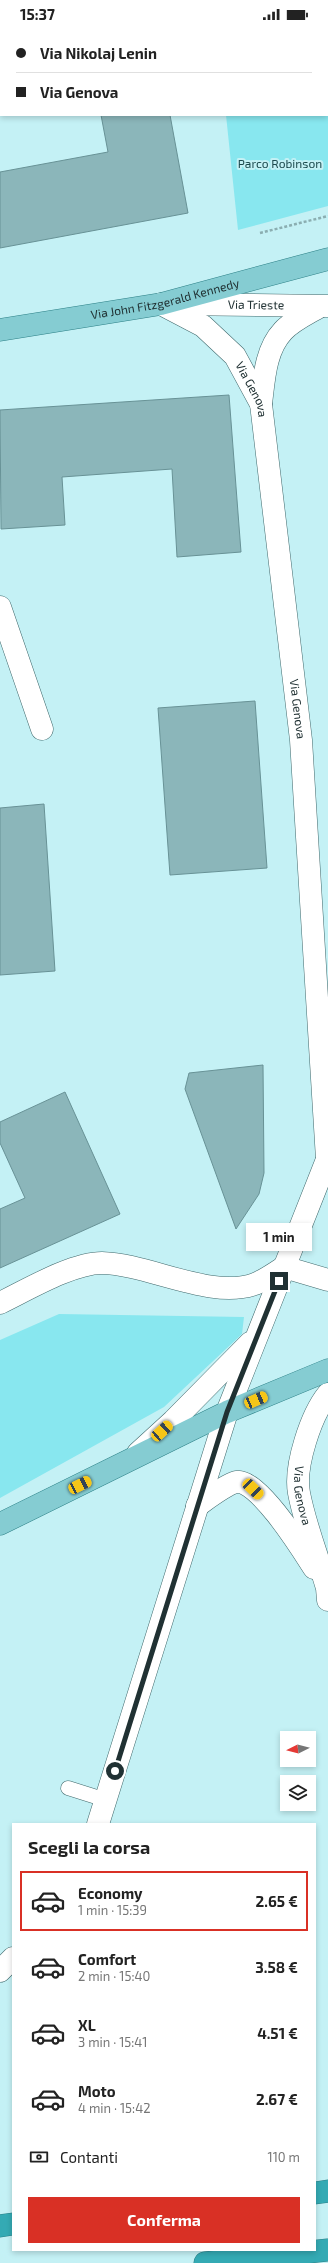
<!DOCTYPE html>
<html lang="it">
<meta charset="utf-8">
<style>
body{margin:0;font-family:"Exo 2",sans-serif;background:#f6f6f6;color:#222;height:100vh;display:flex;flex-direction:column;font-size:15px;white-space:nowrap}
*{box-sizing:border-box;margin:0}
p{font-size:13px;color:#767676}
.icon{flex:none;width:22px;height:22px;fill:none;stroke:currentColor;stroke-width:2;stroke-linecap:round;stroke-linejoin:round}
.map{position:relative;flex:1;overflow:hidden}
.panel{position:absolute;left:12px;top:1795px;width:304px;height:428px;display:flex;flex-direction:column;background:#fff;border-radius:0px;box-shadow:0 2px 6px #0003}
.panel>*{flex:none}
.top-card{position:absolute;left:0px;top:0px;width:328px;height:88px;box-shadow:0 2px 6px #0003;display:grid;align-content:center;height:88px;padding:0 16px;background:#fff}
.needle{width:26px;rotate:264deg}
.tools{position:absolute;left:280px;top:1703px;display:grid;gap:8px}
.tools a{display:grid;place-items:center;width:36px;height:36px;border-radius:0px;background:#fff;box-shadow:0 2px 6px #0003;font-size:20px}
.end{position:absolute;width:18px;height:18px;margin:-9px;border:5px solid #203133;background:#fff;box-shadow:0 0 0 2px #fff}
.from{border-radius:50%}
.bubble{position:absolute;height:28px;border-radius:0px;background:#fff;box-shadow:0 2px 6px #0003;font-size:13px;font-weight:700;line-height:28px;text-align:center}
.car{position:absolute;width:12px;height:24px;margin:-12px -6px;border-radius:5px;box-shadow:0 0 3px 1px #0007;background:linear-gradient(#f5c518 24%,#345 0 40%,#f5c518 0 76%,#345 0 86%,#f5c518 0)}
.top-card b{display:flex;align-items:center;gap:14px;height:38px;font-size:15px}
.top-card b+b{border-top:1px solid #e0e0e0}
.top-card i{width:10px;height:10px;background:#222}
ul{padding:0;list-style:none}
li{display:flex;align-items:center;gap:12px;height:60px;margin:0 8px 6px;padding:0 8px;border:2px solid transparent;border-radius:0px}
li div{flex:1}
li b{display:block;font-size:15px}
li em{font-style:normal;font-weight:700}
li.active{border-color:#d93025}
li>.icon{width:36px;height:36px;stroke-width:1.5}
h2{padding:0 16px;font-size:18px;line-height:48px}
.pay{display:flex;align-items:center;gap:10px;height:44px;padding:0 16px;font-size:15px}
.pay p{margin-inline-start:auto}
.button{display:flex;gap:8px;margin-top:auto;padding:8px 16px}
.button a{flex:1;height:46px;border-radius:0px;background:#d93025;color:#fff;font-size:16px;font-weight:700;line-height:46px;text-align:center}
.status{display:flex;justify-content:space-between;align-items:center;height:28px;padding:0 20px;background:#fff;direction:ltr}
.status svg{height:11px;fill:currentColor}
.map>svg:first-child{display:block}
</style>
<div class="status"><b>15:37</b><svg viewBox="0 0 49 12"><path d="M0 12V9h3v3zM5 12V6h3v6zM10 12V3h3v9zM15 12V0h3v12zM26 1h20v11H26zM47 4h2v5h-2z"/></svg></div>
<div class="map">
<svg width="328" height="2235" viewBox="0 0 328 2235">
<rect width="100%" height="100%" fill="#c4f1f5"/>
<path fill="#88e7ef" d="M217,0h111v178l-90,24 -12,-115h101v-86z
M59,1286l185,3 -2,17 -78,73 -164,91v-158z"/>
<path fill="#8bb6ba" stroke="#689296" d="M101,87h69l18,98 -188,35v-76l108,-20z
M229,367l12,157 -64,5 -5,-88 -110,8 3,48 -64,4 -1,-119z
M255,673l12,167 -97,7 -12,-167z
M44,776l11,167 -55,4v-167z
M263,1037l1,108 -5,21 -23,35 -51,-140 4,-16z
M65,1064l55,122 -120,54v-59l25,-11 -25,-55v-21z"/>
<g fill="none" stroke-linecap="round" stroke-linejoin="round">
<defs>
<path id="service" d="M68,1760l38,12"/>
<g id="minor">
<path id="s1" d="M161,276l42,22 32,30 26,48 40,336 27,435"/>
<path id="s2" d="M171,276l157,2"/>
<path d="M261,376c3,-24 4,-54 22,-73 9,-10 24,-17 36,-24"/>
<path d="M0,579l42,122"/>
<path d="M0,1275c27,-13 72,-40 102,-40 47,1 109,37 153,21 10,-4 20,-11 29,-17l44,13"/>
<path id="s3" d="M328,1366c-17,21 -34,72 -29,99 6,32 19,64 28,95l1,12"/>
<path d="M138,1425l35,-32 77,-78"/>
<path d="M197,1478c10,-7 28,-21 39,-24 22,-4 67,69 78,86"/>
<path d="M98,1796l129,-412 99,-250"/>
<path d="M0,1943l13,-13"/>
</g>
<g id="primary">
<path id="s4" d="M0,302l161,-26 167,-45"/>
<path d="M0,1496l227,-112 101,-42"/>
</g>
<path id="motorway" d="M315,2165l13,-2
M0,2198l13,-2
M205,2235l123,-13"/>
</defs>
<use href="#service" stroke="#40696c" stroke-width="15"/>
<use href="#minor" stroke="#40696c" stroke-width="23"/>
<use href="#primary" stroke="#2d8087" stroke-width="23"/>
<use href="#motorway" stroke="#2d8087" stroke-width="23"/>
<path stroke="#8baeb1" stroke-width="2.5" stroke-dasharray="3 2" stroke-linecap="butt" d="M260,205l68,-17"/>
<use href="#service" stroke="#fff" stroke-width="14"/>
<use href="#minor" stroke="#fff" stroke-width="22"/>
<use href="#primary" stroke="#85ccd2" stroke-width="22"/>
<use href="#motorway" stroke="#34aab4" stroke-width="22"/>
</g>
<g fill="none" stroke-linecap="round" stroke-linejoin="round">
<path stroke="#203133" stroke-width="5" d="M115,1743l112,-359 52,-131"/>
</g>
<g text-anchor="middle" stroke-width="4" stroke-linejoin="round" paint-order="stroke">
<g font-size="12" fill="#1b494d" stroke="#c4f1f5">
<text x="280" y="140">Parco Robinson</text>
</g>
<g font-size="12" fill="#203133" stroke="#c4f1f5">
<text dy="4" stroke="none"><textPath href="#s4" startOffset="168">Via John Fitzgerald Kennedy</textPath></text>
<text dy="4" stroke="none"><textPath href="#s2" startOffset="85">Via Trieste</textPath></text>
<text dy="4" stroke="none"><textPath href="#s1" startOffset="129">Via Genova</textPath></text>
<text dy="4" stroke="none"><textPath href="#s1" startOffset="453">Via Genova</textPath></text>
<text dy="4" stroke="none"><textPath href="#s3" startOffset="108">Via Genova</textPath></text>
</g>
</g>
</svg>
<div class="tools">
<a><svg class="needle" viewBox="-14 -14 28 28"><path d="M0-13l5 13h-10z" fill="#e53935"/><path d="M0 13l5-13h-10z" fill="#767676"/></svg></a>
<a><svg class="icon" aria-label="layers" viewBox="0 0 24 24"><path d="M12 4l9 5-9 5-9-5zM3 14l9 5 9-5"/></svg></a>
</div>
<i class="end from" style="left:115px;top:1743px"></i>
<i class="end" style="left:279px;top:1253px"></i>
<div class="bubble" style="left:246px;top:1195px;width:66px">1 min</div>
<i class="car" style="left:256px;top:1372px;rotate:67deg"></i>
<i class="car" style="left:162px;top:1403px;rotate:48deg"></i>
<i class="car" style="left:80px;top:1457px;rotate:64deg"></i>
<i class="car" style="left:253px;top:1461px;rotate:134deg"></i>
<div class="top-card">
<b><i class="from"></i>Via Nikolaj Lenin</b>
<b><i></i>Via Genova</b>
</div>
<section class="panel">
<h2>Scegli la corsa</h2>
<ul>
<li class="active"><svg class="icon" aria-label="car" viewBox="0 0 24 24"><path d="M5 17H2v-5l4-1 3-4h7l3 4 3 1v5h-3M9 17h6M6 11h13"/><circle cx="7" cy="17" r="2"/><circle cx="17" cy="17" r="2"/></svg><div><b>Economy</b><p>1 min · 15:39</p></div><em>2.65 €</em></li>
<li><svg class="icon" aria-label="car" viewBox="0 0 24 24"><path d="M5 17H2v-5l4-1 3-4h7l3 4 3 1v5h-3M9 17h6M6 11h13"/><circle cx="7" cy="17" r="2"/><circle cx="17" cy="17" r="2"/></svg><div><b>Comfort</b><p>2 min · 15:40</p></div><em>3.58 €</em></li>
<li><svg class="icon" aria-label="car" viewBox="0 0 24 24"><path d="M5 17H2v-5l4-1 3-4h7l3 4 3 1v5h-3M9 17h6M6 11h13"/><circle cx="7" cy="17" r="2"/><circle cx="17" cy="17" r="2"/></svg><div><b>XL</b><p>3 min · 15:41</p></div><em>4.51 €</em></li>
<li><svg class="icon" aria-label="car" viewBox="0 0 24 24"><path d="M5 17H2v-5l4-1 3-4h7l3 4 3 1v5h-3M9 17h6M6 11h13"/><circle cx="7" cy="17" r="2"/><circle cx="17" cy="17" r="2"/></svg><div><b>Moto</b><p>4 min · 15:42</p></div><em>2.67 €</em></li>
</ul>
<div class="pay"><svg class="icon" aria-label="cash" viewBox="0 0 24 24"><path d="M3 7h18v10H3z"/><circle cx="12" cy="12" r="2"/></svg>Contanti<p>110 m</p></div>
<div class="button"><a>Conferma</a></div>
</section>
</div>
